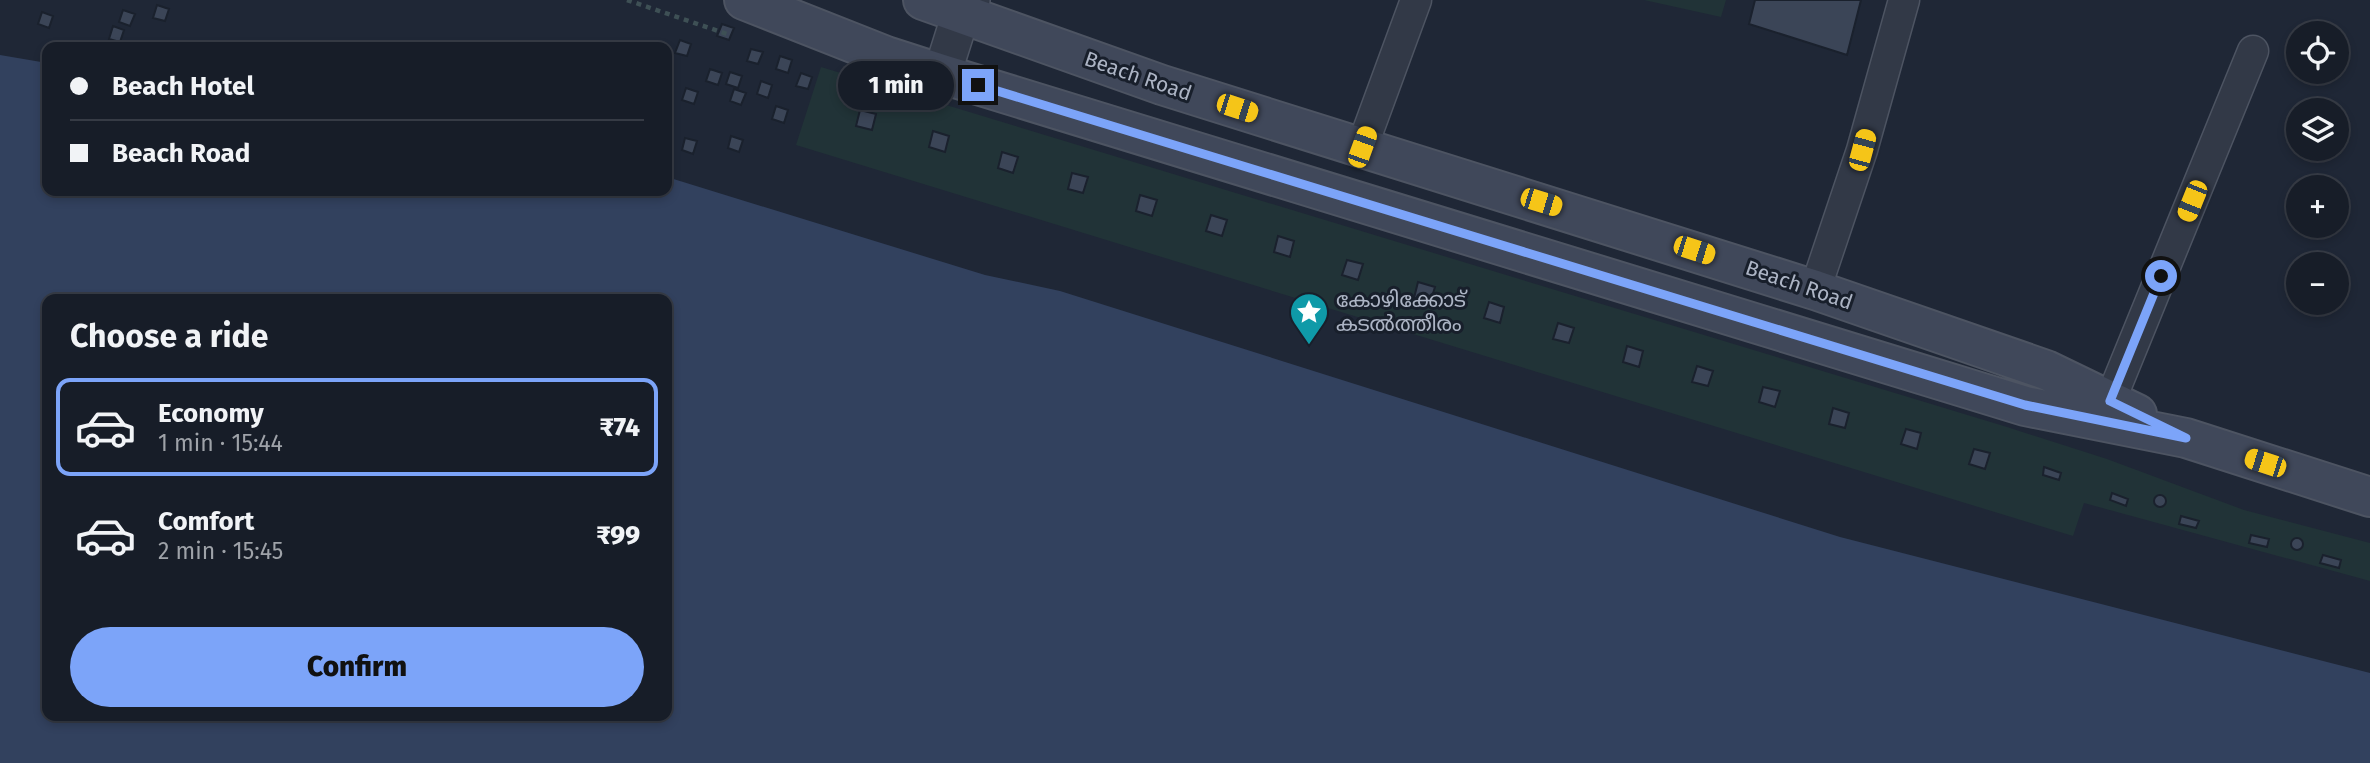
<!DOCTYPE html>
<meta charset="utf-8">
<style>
body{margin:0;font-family:"Fira Sans","Noto Sans Malayalam",sans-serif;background:#202630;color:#f1f3f6;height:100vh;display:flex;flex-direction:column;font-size:26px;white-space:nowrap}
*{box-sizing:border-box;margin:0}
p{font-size:23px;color:#9ea2a8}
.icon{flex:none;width:38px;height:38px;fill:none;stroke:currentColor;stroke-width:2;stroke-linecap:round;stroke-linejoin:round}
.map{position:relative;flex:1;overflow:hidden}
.side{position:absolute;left:42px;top:294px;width:630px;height:427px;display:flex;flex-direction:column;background:#171d28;border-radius:14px;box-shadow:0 4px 10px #0003,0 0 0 2px #363b45}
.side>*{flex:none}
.guide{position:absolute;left:42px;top:42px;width:630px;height:154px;border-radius:14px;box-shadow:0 4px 10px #0003,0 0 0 2px #363b45;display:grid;align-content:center;height:154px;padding:0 28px;background:#171d28}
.tools{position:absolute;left:2286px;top:21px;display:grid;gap:14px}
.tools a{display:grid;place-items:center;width:63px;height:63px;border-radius:50%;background:#171d28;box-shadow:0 4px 10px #0003,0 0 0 2px #363b45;font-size:35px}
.end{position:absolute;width:32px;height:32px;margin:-16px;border:9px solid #7ca4f9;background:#111;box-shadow:0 0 0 4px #111}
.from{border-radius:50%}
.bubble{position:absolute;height:49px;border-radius:24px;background:#171d28;box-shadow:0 4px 10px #0003,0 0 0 2px #363b45;font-size:23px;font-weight:800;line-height:49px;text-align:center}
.car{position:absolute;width:21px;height:42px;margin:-21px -10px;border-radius:9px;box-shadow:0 0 5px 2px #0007;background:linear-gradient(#f5c518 24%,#345 0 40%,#f5c518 0 76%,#345 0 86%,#f5c518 0)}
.guide b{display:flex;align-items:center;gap:24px;height:66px;font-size:26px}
.guide b+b{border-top:2px solid #363b45}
.guide i{width:18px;height:18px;background:#f1f3f6}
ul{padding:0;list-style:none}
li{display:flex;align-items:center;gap:21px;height:98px;margin:0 14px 10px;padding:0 14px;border:4px solid transparent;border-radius:14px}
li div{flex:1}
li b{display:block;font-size:26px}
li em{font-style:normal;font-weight:800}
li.selected{border-color:#7ca4f9}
li>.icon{width:63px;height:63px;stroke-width:1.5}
h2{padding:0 28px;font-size:32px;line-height:84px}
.action{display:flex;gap:14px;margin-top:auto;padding:14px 28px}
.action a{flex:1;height:80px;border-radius:42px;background:#7ca4f9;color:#111;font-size:28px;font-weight:800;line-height:80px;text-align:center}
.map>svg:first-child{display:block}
</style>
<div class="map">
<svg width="2370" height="763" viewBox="0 0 2370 763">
<rect width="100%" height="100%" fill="#1f2736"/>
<path fill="#213337" d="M1644,0h82l-5,17z
M821,67l1186,360 100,32 137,51 126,33v38l-286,-78 -11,33 -1277,-391z"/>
<path fill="#32415e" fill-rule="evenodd" d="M0,55l47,8v128h620v-14l318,98 75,16 780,246 530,136v90h-2370zM47,299h620v417h-620z"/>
<path fill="#3b4557" stroke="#1a212d" stroke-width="2" d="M1755,0h106l-14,55 -98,-31z
M157,5l12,4 -4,12 -12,-3z
M123,10l12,4 -5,12 -11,-4z
M42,12l11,4 -4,12 -11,-4z
M722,24l12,4 -5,12 -12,-4z
M113,26l11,4 -4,12 -11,-3z
M680,40l11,4 -4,12 -12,-3z
M751,49l12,3 -5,12 -11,-3z
M780,56l12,4 -4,13 -12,-4z
M710,69l12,4 -4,12 -12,-4z
M730,72l12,4 -4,12 -12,-4z
M801,73l11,4 -4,12 -12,-3z
M761,81l11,4 -4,13 -11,-4z
M686,88l12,4 -4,12 -12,-4z
M734,89l12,4 -5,12 -11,-4z
M776,106l12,4 -4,13 -12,-4z
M860,110l16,4 -4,16 -16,-4z
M933,131l16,5 -4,16 -16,-5z
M731,136l12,4 -4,12 -11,-4z
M685,138l12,3 -4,13 -11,-4z
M1002,152l16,5 -5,16 -15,-5z
M1072,173l16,4 -5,16 -15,-4z
M1140,195l17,5 -5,16 -16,-5z
M1211,215l16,5 -5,16 -16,-5z
M1278,236l16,5 -4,16 -16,-5z
M1347,260l16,4 -5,16 -16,-5z
M1418,282l17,5 -5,16 -16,-5z
M1489,302l15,5 -4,16 -16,-5z
M1558,323l16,5 -5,15 -16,-4z
M1627,346l16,5 -4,16 -16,-5z
M1697,366l16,5 -5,15 -16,-4z
M1763,387l17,4 -5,16 -16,-5z
M1833,408l16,5 -4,15 -16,-4z
M1906,429l15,4 -4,16 -16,-5z
M1974,449l16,4 -5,16 -16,-5z
M2044,467l17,6 -2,7 -16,-5z
M2112,493l16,6 -2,7 -16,-6z
M2154 501a6 6 0 1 1 12 0a6 6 0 1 1-12 0Z
M2181,516l18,5 -3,7 -17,-4z
M2251,535l18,4 -2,8 -18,-4z
M2291 544a6 6 0 1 1 12 0a6 6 0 1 1-12 0Z
M2323,555l18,5 -2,8 -19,-5z"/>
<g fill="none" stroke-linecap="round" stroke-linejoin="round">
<defs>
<path id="minor" d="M1362,147l54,-147
M1815,290l47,-140 42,-150
M2110,401l143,-350"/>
<path id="tertiary" d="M942,74l19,-60 10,-14"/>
<path id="secondary" d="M744,0l142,56 56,18 1083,332 161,32 184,59
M923,0l239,85 653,205 231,80 91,44"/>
</defs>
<use href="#minor" stroke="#4d5462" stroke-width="33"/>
<use href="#tertiary" stroke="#4d5462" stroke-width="40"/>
<use href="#secondary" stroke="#4d5462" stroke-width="42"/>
<path stroke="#3e5055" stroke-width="4.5" stroke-dasharray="5 5" stroke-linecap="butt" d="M627,0l100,34"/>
<use href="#minor" stroke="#323947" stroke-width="30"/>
<use href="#tertiary" stroke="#323947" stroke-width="37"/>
<use href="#secondary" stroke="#40485a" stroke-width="38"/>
</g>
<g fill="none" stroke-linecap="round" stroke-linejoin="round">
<path stroke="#7ca4f9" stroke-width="9" d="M978,85l1047,320 161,33 -76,-37 51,-125"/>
</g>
<defs>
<symbol id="sight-pin" viewBox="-11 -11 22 30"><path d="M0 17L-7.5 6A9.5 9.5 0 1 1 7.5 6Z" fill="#0f9aa8" stroke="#181f2b"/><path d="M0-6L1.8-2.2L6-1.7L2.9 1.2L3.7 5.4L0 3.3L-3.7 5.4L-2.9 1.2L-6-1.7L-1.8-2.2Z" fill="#fff"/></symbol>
</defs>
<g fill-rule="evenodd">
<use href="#sight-pin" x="1287" y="290" width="44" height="60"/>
</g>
<g text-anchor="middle" stroke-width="6" stroke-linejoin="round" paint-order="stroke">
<g font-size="21" fill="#acb4c4" stroke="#181f2b">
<text transform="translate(1138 76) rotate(19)" y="7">Beach Road</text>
<text transform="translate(1799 285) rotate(19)" y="7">Beach Road</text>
</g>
<g font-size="21" fill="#acb4c4" stroke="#181f2b" text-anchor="start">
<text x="1336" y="307">കോഴിക്കോട്<tspan x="1336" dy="24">കടൽത്തീരം</tspan></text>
</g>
</g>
</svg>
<div class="tools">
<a><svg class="icon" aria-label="locate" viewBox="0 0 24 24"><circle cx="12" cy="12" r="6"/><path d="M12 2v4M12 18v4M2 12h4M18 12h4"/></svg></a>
<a><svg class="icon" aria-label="layers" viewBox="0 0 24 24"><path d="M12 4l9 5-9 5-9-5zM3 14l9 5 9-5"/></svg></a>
<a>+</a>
<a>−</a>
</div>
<i class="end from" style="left:2161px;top:276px"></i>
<i class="end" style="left:978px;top:85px"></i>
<div class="bubble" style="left:838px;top:61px;width:116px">1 min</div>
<i class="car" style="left:1237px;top:108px;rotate:108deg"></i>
<i class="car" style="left:1362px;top:147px;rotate:20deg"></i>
<i class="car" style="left:1862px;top:150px;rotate:15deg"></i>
<i class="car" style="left:2192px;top:201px;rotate:202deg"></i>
<i class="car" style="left:1541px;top:202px;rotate:107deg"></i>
<i class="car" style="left:1694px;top:250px;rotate:108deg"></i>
<i class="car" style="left:2265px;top:463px;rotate:288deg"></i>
<div class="guide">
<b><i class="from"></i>Beach Hotel</b>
<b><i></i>Beach Road</b>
</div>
<section class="side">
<h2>Choose a ride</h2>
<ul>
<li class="selected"><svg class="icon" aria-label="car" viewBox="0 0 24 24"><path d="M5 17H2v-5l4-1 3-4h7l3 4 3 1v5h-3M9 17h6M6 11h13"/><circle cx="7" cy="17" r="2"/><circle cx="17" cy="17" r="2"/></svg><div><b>Economy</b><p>1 min · 15:44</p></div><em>₹74</em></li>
<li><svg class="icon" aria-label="car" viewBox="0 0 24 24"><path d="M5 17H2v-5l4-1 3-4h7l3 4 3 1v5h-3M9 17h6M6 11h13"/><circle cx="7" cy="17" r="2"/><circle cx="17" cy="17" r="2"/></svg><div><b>Comfort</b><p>2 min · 15:45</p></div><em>₹99</em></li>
</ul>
<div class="action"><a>Confirm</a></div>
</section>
</div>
